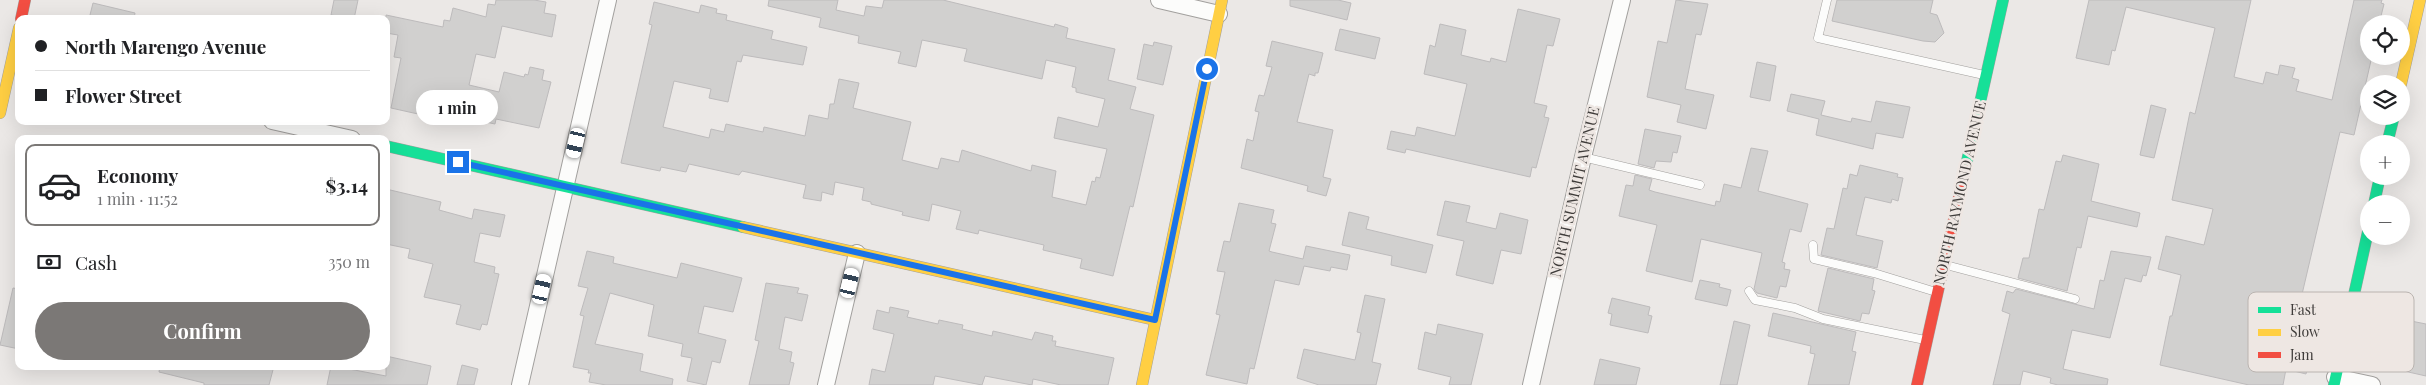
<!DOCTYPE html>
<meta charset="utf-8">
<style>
body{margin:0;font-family:"Playfair Display",serif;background:#f6f6f6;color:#202124;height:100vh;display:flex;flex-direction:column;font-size:19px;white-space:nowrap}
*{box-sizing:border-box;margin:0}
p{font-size:16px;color:#757577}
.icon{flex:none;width:28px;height:28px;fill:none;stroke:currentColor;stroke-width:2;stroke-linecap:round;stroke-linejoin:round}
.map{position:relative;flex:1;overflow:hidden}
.side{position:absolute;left:15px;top:135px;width:375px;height:235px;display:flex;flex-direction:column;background:#fff;border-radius:10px;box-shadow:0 5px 20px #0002}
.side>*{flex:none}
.hud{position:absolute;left:15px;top:15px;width:375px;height:110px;border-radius:10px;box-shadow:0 5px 20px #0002;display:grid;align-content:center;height:110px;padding:0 20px;background:#fff}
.tools{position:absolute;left:2360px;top:15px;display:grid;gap:10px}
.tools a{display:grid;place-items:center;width:50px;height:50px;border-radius:50%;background:#fff;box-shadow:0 5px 20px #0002;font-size:25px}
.end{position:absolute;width:22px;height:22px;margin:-11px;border:6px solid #1a73e8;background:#fff;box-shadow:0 0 0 2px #fff}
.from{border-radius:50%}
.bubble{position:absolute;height:35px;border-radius:18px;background:#fff;box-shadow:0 5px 20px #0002;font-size:16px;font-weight:700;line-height:35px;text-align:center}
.car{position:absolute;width:15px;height:30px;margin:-15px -8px;border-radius:6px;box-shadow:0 0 4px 1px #0007;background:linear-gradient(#fff 24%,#345 0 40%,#fff 0 76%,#345 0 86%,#fff 0)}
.hud b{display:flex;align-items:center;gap:18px;height:48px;font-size:19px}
.hud b+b{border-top:1px solid #e0e0e0}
.hud i{width:12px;height:12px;background:#202124}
ul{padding:9px 0 0;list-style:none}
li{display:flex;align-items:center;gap:15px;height:82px;margin:0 10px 8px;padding:0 10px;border:2px solid transparent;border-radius:10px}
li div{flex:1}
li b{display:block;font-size:19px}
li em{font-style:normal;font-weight:700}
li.selected{border-color:#7b7876}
li>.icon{width:45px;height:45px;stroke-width:1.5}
.pay{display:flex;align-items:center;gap:12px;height:55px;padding:0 20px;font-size:19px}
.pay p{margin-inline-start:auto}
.button{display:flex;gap:10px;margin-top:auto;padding:10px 20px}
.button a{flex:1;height:58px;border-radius:30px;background:#7b7876;color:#fff;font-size:20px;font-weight:700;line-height:58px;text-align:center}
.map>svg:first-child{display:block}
</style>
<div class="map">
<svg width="2426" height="385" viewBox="0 0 2426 385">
<rect width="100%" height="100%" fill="#ebe8e6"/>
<path fill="#d1d0cf" stroke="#bdbbbc" d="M334,0h24l-4,19 -23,-4z
M496,0h38l12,2 -2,11 12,2 -4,22 -50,-11 -7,32 -19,-4 -7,31 30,7 5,-20 20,5 1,-3 3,1 2,-8 14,3 -2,10 9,2 -12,46 -43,-9 -1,5 -75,-16 -2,6 -27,-6 10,-50 -7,-1 4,-22 -12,-2v-18l57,12 1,-7 6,1 3,-13 33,9 2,-13 7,1z
M769,0h69l-2,10 28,6 2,-10 16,2 2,-8h59l111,27 1,-3 13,4 -2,10 49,11 -7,31 28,7 -6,22 24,6 -21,92 -3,-1 -17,70 -33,-8 2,-9 -39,-9 1,-5 -57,-13 -8,-2 -1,4 -22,-5 5,-18 -29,-7 -3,17 -27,-6 1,-3 -32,-8v-2l-9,-2 2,-12 -29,-6 -2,13 -11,-3 -1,9 -18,-3 3,-13 -64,-14 -3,4 -50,-11 -3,8 -25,-5 -1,4 -39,-8 31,-138 -3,-1 5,-22 45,11 2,-8 16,4 -1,4 11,2 -1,5 47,11 -2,8 36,8 -4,18 -60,-10 -2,7 -4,-1 -9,41 -19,-4 2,-9 -37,-8 -11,46 46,11 2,-9 13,3 2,-8 37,8 1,-5 41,9 4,-21 19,4 2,-15h4l5,-25 20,4 -6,25 58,14 -9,38 36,9 3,-11 18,4 3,-12 69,21 1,-6 24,6 -4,26 34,8 6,-24 3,1 1,-5 4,1 7,-29 -53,-11 4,-21 40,10 7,-28 -29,-7v-4l-4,-1 4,-20 -30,-7 -4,19 -78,-18 3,-12 -45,-9 -6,27 -18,-4 3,-11 -43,-9 1,-7 -40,-9 2,-9 -53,-12z
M1290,0h48l13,3 -4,17 -57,-14z
M1676,0l32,4 -7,31 -5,-1 -11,55 29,6 -8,34 -29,-7 4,-17 -34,-8 11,-56 9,2z
M1837,0h96l-3,13 7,2 7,18 -9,9 -12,-1 -91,-20z
M2089,0h162l-17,77 29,7 3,-12 12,3 2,-10 15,3 -3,10 7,2 -3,11 36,9 22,-100h28l-1,3 3,1 -5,20h-10v32h3l-18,79 -14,-3 -44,188 -4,24 20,5 -6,25 -20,-5 -3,16h-34l-89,-20 10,-49h2l9,-41 -23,-6 8,-33 38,9 9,-36 -41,-9 18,-88 5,2 20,-86 -89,-21 -11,44 -3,-1 -3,15 -33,-7z
M93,3l42,10 -1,6h-45z
M1518,9l42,10 -7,27 -6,-1 -13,58 13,3 -3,11 5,1 -13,50 -4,-1 -2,10 -124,-28 -1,4 -18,-4 4,-18 24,5 2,-9 38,9 12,-52 -43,-10 6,-29 5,2 5,-23 26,6 -5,25 29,7 1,-4 15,4z
M1340,29l40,9 -5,21 -40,-9z
M1272,41l51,12 -5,20h-3v3l-6,-2 -12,48 36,8 -10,47 8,2 -5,17 -19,-5 1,-5 -67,-18 6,-29 6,2 6,-29 -4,-1 4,-16 5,1 8,-29 -6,-1z
M1154,42l18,4 -9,39 -26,-6 7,-35 9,2z
M1757,62l19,4 -6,35 -20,-4z
M1791,94l34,7 -4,14 30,7 1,-4 19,4 5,-21 34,6 -7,31 -27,-5 -3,16 -57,-14 3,-16 -32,-8z
M2151,105l15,4 -12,49 -14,-3z
M1645,129l36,7 -4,17 -4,-1 -2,10 -15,-1 -2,7 -16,-4z
M1751,148l17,3 -10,40 50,13 -7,28 -11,-3 -8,33 3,1 -1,6 6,1 -4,17 -6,-1 -3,12 -20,-5 -3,-4 8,-36 -61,-14 -9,43 -46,-11 11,-46 -38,-9 7,-31 7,1 2,-11 17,4 -3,11 6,2 60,14 1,-5 4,1 4,-18 17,4z
M2063,155l36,9 -8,37 49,12 -3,14 -49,-11 -7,32 -4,-1 -10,44 -49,-13 5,-20h6l10,-49 5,1 12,-49 5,1z
M1860,165l38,9 -1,3 6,1 -5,23 -6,-2 -1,4 -26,-6 -9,38 27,6 -6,27 -56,-13 6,-27 7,1 9,-41 4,1 3,-15 7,2z
M386,189l55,13 -2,8 33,9 2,-10 31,6 -5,22 -20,-4 -6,29 21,5 -1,6 5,1 -12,51 -5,-1 -2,6 -24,-6 5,-19 -37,-8 9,-33 -25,-6 2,-9 -24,-5z
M1445,201l25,5 -4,16 30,7 4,-16 28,7 -7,34 -20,-4 -8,34 -37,-9 8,-34 -27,-6z
M1239,203l35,7 -3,13 5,1 -7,27 3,1 31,7 3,-13 44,9 -3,15 -16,-3 -1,4 -26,-5 -5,19 -24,-5 -21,89 -4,-1 -3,16 -41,-9 14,-60 -4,-1 9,-42 -8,-1 7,-30 6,1z
M1349,212l20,5 -3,12 67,16 -7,28 -35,-8 1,-9 -50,-11z
M587,251l27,6 -1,6 64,15 4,-15 61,15 -9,34 -29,-6 -6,27 28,7 -6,23 -8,-2 -6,24 -19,-4 5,-23 -11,-2 2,-12 -35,-8 6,-31 -44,-12 -15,51 48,10 -3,17 33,8 -1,6h-66l-17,-3 2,-9h-3l1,-3 -16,-3 11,-51 -4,-1 8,-27 -10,-2z
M2111,251l40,6 -5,19 -3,-1 -2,7 -16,-4 -15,60 -38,-8 -9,39 45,10 -1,6h-49l-8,-2 1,-5 -28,-7 -3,14h-27l17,-71 -8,-3 5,-20 6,2 3,-4 78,20 6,-29 4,1z
M1828,268l46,11 -2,11 3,1 -6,23 -7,-1 -2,8 -42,-10z
M1700,280l20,4 -1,3 12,3 -4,16 -32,-7z
M766,283l33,5 -2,5 11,2 -6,26 -17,-4 -6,32 13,3 -2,10 4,1 -5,22h-40l10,-44 -4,-1z
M13,288l6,1v60l-19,-4z
M1365,295l20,4 -13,63 9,2 -5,21h-57l-22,-7 7,-29 51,11 6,-27 -4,-1z
M1612,298l38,9 -2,8 4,1 -4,17 -38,-8 2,-11 -4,-1z
M890,307l19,4 -2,6 31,7 1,-4 24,5 -1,4 30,7 1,-5 39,9 3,-8 18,4 -1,5h4l-1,5 59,12 -6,27h-47l-28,-6 -1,6 -47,-9 -3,9 -47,-9 -2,9h-64l3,-16 13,3 9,-38 -21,-5 4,-19 12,3z
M1773,313l83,19 -4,19 4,1 -7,33h-41l7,-31 -5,-1 1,-7 -43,-10z
M2406,320l20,4v52l-31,-7 1,-2 -6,-2 10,-43 6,1z
M1734,321l16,4 -13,60h-17z
M1438,324l45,10 -12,51h-22l2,-8 -33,-8 7,-37 11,3z
M386,356l45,10 -4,19h-100l4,-19h19l-1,3 37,7z
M1600,359l40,9 -4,17h-42z
M462,365l16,4 -4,16h-17z
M160,366h114l-5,19h-65v-2l-45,-11z"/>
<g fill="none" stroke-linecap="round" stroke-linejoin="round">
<defs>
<path id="lane" d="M1827,0l-9,38 166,37
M1583,157l117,28
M1813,245l1,14 60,14 62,19
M1946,265l129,34
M1749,291l6,9 40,8 28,11 102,21"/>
<path id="street" d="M1159,0l60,14
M272,121l80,18
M2335,377l37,8
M520,385l88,-385
M826,385l31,-132
M1531,385l52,-228 39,-157"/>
<path id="fast" d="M2387,144l7,-28
M386,146l357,81
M1965,170l38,-170
M2374,204l6,-28
M2334,385l35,-158"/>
<path id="slow" d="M2401,84l19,-84
M0,113l19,-85
M743,227l412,93
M1142,385l80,-385"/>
<path id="jam" d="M21,19l4,-19
M1917,385l48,-215"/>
</defs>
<use href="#lane" stroke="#a2a09e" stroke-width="9"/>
<use href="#street" stroke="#a2a09e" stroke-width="18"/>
<use href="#fast" stroke="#a2a09e" stroke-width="12"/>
<use href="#slow" stroke="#a2a09e" stroke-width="12"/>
<use href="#jam" stroke="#a2a09e" stroke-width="12"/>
<use href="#lane" stroke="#fcfcfb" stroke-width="8"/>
<use href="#street" stroke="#fcfcfb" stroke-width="16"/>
<use href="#fast" stroke="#16e098" stroke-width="11"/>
<use href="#slow" stroke="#ffcf43" stroke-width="11"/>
<use href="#jam" stroke="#f24e42" stroke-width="11"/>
</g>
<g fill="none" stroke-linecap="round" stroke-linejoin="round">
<path stroke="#1a73e8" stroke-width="6" d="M458,162l697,158 52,-251"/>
</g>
<g text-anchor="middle" stroke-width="5" stroke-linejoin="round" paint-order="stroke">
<g font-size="15" fill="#3f3c3a" stroke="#eee7e3">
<text transform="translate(1575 192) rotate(-77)" y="5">NORTH SUMMIT AVENUE</text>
<text transform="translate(1960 193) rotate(-77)" y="5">NORTH RAYMOND AVENUE</text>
</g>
</g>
<rect x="2248" y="292" width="166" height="80" rx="8" fill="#eee7e3" stroke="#bab4b0" stroke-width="1"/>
<rect x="2258" y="307" width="23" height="6" fill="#16e098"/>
<rect x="2258" y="329" width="23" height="7" fill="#ffcf43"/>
<rect x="2258" y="352" width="23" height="6" fill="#f24e42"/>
<g font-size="14" fill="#3f3c3a">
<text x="2290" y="315">Fast</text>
<text x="2290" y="337">Slow</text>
<text x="2290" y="360">Jam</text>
</g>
</svg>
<div class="tools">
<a><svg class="icon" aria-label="locate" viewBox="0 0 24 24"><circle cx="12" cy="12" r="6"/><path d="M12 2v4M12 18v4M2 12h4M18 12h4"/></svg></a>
<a><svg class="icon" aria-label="layers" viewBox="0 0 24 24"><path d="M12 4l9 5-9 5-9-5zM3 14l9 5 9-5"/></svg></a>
<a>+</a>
<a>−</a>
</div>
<i class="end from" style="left:1207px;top:69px"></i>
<i class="end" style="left:458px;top:162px"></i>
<div class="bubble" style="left:416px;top:90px;width:82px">1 min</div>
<i class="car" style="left:576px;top:143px;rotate:193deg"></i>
<i class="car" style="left:850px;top:283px;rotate:13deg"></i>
<i class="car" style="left:542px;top:289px;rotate:13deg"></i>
<div class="hud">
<b><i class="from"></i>North Marengo Avenue</b>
<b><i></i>Flower Street</b>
</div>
<section class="side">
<ul>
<li class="selected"><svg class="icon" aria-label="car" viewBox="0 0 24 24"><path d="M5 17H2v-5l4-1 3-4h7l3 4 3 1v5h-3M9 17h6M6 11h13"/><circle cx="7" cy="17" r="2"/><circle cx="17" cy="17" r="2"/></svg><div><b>Economy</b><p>1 min · 11:52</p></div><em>$3.14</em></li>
</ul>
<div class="pay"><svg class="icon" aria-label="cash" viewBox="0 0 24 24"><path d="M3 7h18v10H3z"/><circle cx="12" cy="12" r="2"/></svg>Cash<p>350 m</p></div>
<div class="button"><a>Confirm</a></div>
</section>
</div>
